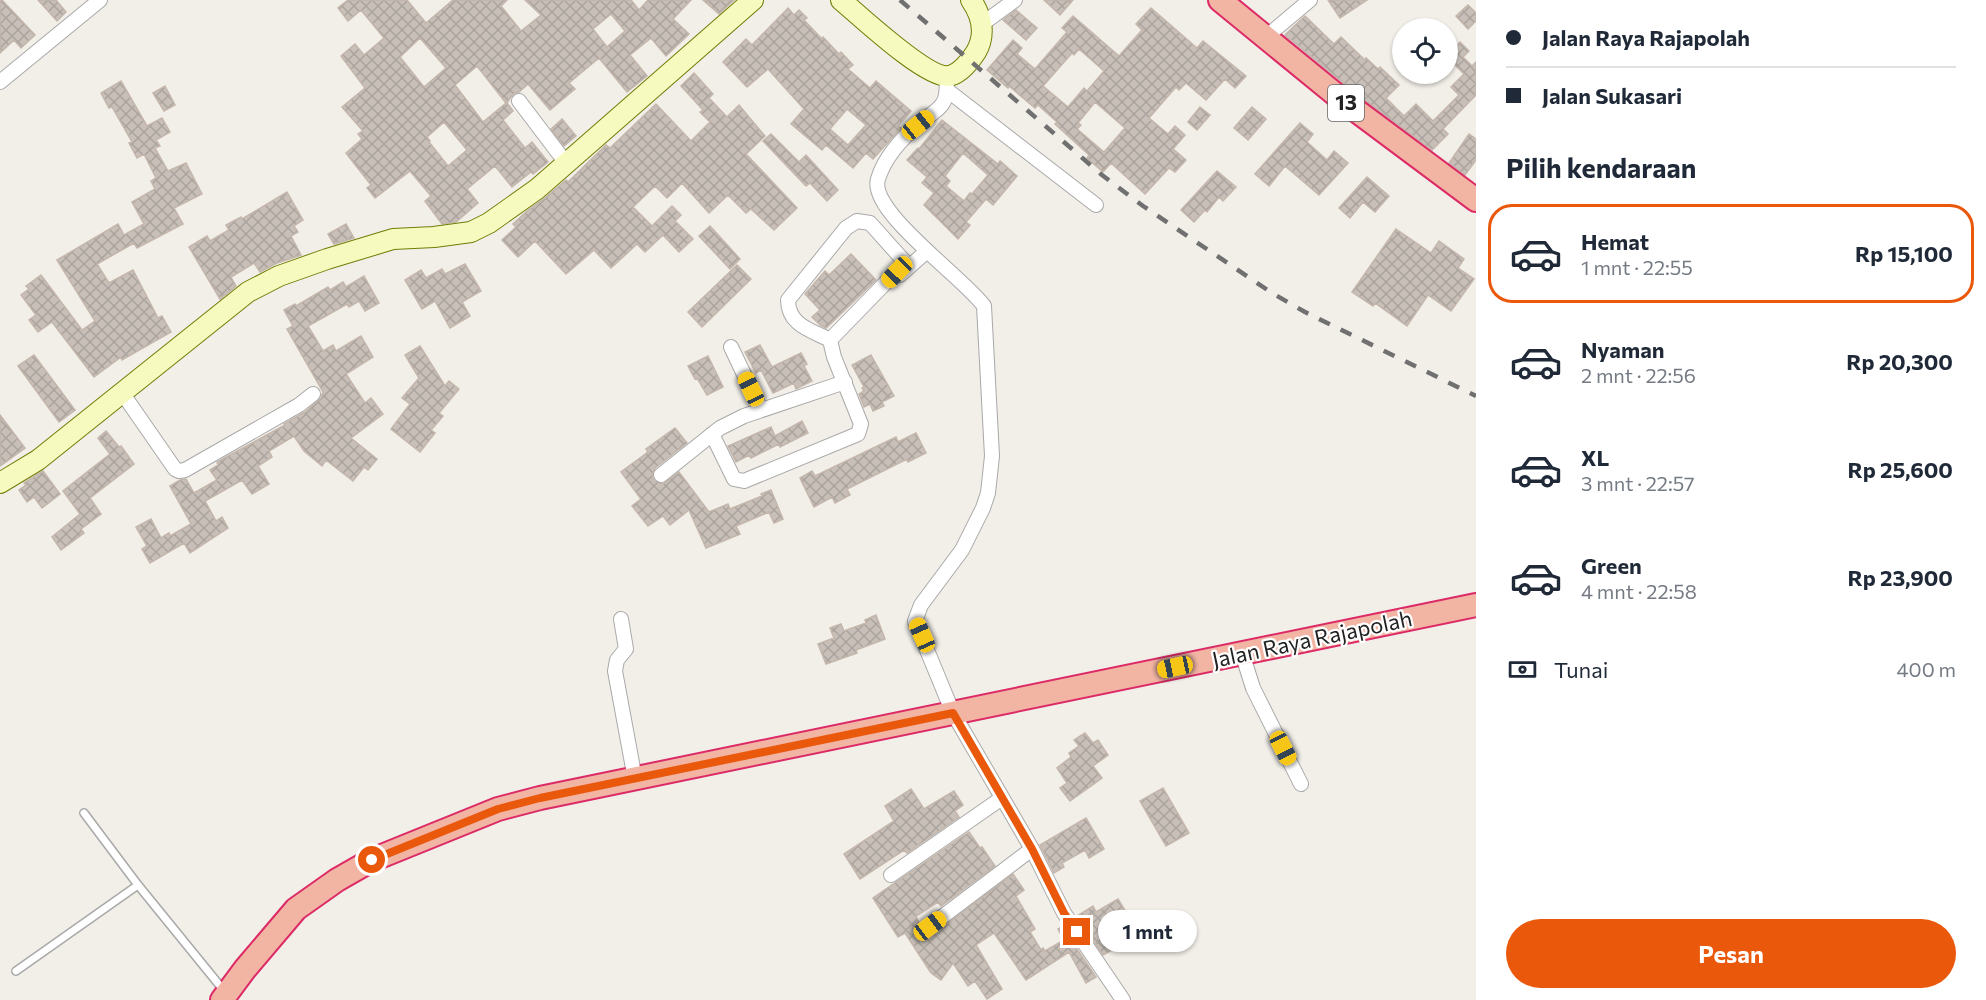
<!DOCTYPE html>
<html lang="id">
<meta charset="utf-8">
<style>
body{margin:0;font-family:Commissioner,sans-serif;background:#f6f6f7;color:#1f2937;height:100vh;display:flex;flex-direction:column;font-size:22px;white-space:nowrap}
*{box-sizing:border-box;margin:0}
p{font-size:20px;color:#747a83}
.icon{flex:none;width:33px;height:33px;fill:none;stroke:currentColor;stroke-width:2;stroke-linecap:round;stroke-linejoin:round}
.map{position:relative;flex:1;overflow:hidden}
.details{display:flex;flex-direction:column;background:#fff;width:510px}
.details>*{flex:none}
.banner{display:grid;align-content:center;height:132px;padding:0 30px;background:#fff}
.fabs{position:absolute;left:1392px;top:18px;display:grid;gap:12px}
.fabs a{display:grid;place-items:center;width:66px;height:66px;border-radius:50%;background:#fff;box-shadow:0 2px 4px #0004;font-size:30px}
.end{position:absolute;width:27px;height:27px;margin:-14px;border:8px solid #ea580c;background:#fff;box-shadow:0 0 0 3px #fff}
.from{border-radius:50%}
.bubble{position:absolute;height:42px;border-radius:21px;background:#fff;box-shadow:0 2px 4px #0004;font-size:20px;font-weight:700;line-height:42px;text-align:center}
.car{position:absolute;width:18px;height:36px;margin:-18px -9px;border-radius:8px;box-shadow:0 0 4px 2px #0007;background:linear-gradient(#f5c518 24%,#345 0 40%,#f5c518 0 76%,#345 0 86%,#f5c518 0)}
.banner b{display:flex;align-items:center;gap:21px;height:57px;font-size:22px}
.banner b+b{border-top:2px solid #e0e1e3}
.banner i{width:15px;height:15px;background:#1f2937}
ul{padding:0;list-style:none}
li{display:flex;align-items:center;gap:18px;height:99px;margin:0 12px 9px;padding:0 18px;border:3px solid transparent;border-radius:24px}
li div{flex:1}
li b{display:block;font-size:22px}
li em{font-style:normal;font-weight:700}
li.current{border-color:#ea580c}
li>.icon{width:54px;height:54px;stroke-width:1.5}
h2{padding:0 30px;font-size:27px;line-height:72px}
.pay{display:flex;align-items:center;gap:15px;height:66px;padding:0 30px;font-size:22px}
.pay p{margin-inline-start:auto}
.button{display:flex;gap:12px;margin-top:auto;padding:12px 30px}
.button a{flex:1;height:69px;border-radius:36px;background:#ea580c;color:#fff;font-size:24px;font-weight:700;line-height:69px;text-align:center}
main{display:flex;flex:1;min-height:0}
.map>svg:first-child{display:block}
</style>
<main>
<div class="map">
<svg width="1476" height="1000" viewBox="0 0 1476 1000">
<defs>
<pattern id="building-cross-hatch" width="8" height="8" patternUnits="userSpaceOnUse" patternTransform="scale(1.5)"><rect width="8" height="8" fill="#c7bfb8"/><path d="M0 0l8 8M0 8l8-8" fill="none" stroke="#aba49e"/></pattern>
</defs>
<rect width="100%" height="100%" fill="#f2efe9"/>
<path fill="url(#building-cross-hatch)" stroke="#c4b6ab" stroke-width="1.5" fill-rule="evenodd" d="M0,0h2l33,35 -14,13 -7,-8 -14,13z
M38,0h18l10,12 -9,9z
M348,0h59l19,23 27,-23h54l-6,6 20,25 20,-16 -16,-15h106l8,10 9,-10h43l-18,19 16,15 -23,22 -15,-18 -21,17 17,21 -20,16 -28,-34 -30,25 6,6 -25,21 -22,-26 -9,8 -6,2 -6,9 6,8 -10,9 22,28 7,-6 16,20 -15,12 -2,-2 -19,15 -17,-21 -28,23 11,14 -22,19 -14,2 -17,-23 6,-5 -21,-25 -35,27 -8,-10 4,-3 -25,-32 16,-14 -4,-5 5,-3 -21,-24 23,-19 -24,-32 14,-12 9,11 20,-17 -23,-28 -13,11 -10,-13zM611,14l14,17 -18,16 -14,-18zM420,38l26,30 -22,19 -24,-30zM477,66l29,37 -23,19 -28,-37zM444,122l23,28 -19,16 -19,-24 1,-1 -3,-4z
M703,0h31l-15,14z
M1044,0h29l-13,15z
M1328,0h39l-27,18z
M1468,5l8,8v8l-8,8 -12,-13z
M788,8l6,7 5,-5 8,8 -3,2 18,19 1,-2 16,17 2,-2 12,13 -5,4 22,19 6,-7 35,30 -13,15 3,2 -28,31 -7,-6 -13,15 -27,-23 -4,5 -31,-26 13,-15 -36,-40 -21,18 -24,-25 23,-23 6,6zM847,109l19,16 -18,20 -18,-16z
M1151,8l46,40 6,-7 43,35 -11,12 -10,-9 -19,21 -20,-17 -7,7 -3,-3 -27,31 19,16 7,-8 10,9 -12,14 13,11 -11,12 -6,-4 -24,26 -34,-31 -8,9 -16,-14 2,-3 -34,-31 2,-2 -19,-17 -3,3 -26,-22 -1,2 -21,-18 26,-30 9,8 -5,6 18,15 32,-37 -5,-4 11,-12 46,40 23,-26 -6,-6zM1079,49l25,22 -17,20 -3,-3 -16,19 -25,-21 29,-33 2,2zM1095,102l30,26 -21,24 -27,-23 4,-4 -3,-2z
M1016,10l21,18 -11,12 -23,-20z
M1305,16l29,28 7,-7 24,23 1,-2 12,11 2,-2 19,18 -13,13 18,18 12,-12 17,17 26,-26 -8,-8 13,-13 -16,-16v-4l12,-12 9,9 -6,6 9,9 4,-4v33l-33,34 5,5 -16,16 -78,-58 -69,-57z
M694,73l19,21 -4,4 18,19 12,-12 26,31 -19,18 51,54 -23,22 -23,-21 -5,4 -18,-18 -19,18 -27,-30 -15,15 -12,-12 -22,21 19,19 20,-20 9,9 -6,6 18,18 -14,13 -16,-17 -18,17 -8,-8 -26,24 -17,-18 -28,24 -31,-33 -17,16 -16,-17 14,-13 -3,-3 14,-13 18,-13 21,-18 2,2 38,-37 4,3 46,-44 35,37 19,-19 -10,-10 3,-2 -22,-24z
M121,81l26,45 15,-8 8,14 -14,8 4,6 -5,2 13,23 18,-8 16,31 -28,14 9,16 -46,24 -3,-5 -37,21 12,19 24,-13 25,48 4,-2 9,16 -49,28 -1,-3 -27,20 -42,-55 -14,10 -9,-12 7,-5 -15,-20 8,-6 -3,-3 15,-11 41,55 13,-9 -38,-61 61,-36 6,11 20,-11 -12,-22 23,-13 -4,-8 5,-3 -12,-24 -7,4 -8,-15 3,-1 -20,-35 -3,1 -8,-15z
M165,86l10,19 -11,6 -11,-18z
M1200,107l10,8 -13,15 -9,-8z
M1252,107l14,12 -18,21 -14,-12z
M562,119l14,17 -12,10 -13,-17z
M942,120l56,44 2,-3 17,15 -24,29 -7,-6 -20,23 4,3 -12,14 -34,-34 10,-12 -12,-10 5,-6 -20,-17 11,-12 1,1zM963,153l25,22 -16,19 -2,-1 -6,8 -18,-15 4,-5 -5,-5z
M1300,123l13,11 -6,8 20,18 7,-9 14,12 -29,32 -34,-29 -16,20 -14,-12z
M771,134l28,28 7,-7 32,35 -11,11 -17,-18 -4,3 -43,-45z
M1469,134l7,5v21l-11,15 -16,-12z
M1217,171l19,16 -13,14 -4,-4 -12,15 -2,-2 -11,12 -13,-12z
M1367,177l22,19 -14,16 -12,-10 -13,16 -11,-10z
M287,192l16,28 -9,6 4,6 -7,4 10,19 -24,8 -17,9 -6,-9 -23,14 5,9 -16,13 -31,-52 18,-11 3,5 19,-11 -3,-5 15,-8 1,2z
M346,224l8,14 -20,6 -6,-10z
M710,226l30,33 -10,10 -31,-33z
M1396,229l35,24 8,-12 25,18 -6,9 16,11 -23,32 -23,-16 -21,31 -32,-23 -2,3 -21,-14z
M851,254l25,26 -50,48 -6,-3 -8,-8 8,-7 -15,-16 20,-23 4,4z
M465,264l16,27 -19,11 8,14 -20,12 -15,-27 -13,8 -17,-29 16,-10 5,8 16,-9 3,5z
M737,265l14,14 -49,48 -14,-15z
M364,276l15,27 -14,8 -6,-10 -10,6 -2,-3 -39,22 15,25 10,-6 3,6 25,-15 12,21 -27,17 19,29 6,-5 12,16 -32,24 26,21 -9,11 -4,-3 -11,14 -27,-21 -4,6 -18,-15 -10,-15 -25,15 3,6 -14,9 11,18 -17,10 -10,-14 -37,21 11,20 6,-4 6,11 -38,25 -6,-10 -34,20 -8,-14 5,-3 -11,-19 15,-8 10,19 8,-5 1,3 21,-12 -21,-38 10,-6 6,-1 8,14 23,-13 -7,-10 8,-5 -1,-3 68,-37 -1,-1 21,-12 16,-14 2,-6 -36,-63 6,-3 -9,-16 11,-6 1,2 32,-19 2,3 13,-8 3,5z
M760,345l12,22 29,-14 6,11 -3,2 8,15 -16,8 -2,-6 -21,10 -12,-23 -5,3 -11,-21z
M420,346l25,40 4,-5 10,8 -20,24 4,3 -12,14 4,3 -15,19 -29,-23 19,-25 -8,-6 17,-20 -14,-23z
M34,355l41,55 -16,12 -41,-56z
M871,355l23,41 -12,6 2,4 -11,5 -3,-7 -6,3 -5,-13 5,-3 -2,-3 2,-1 -12,-22z
M708,356l15,31 -16,8 -10,-17 -2,1 -7,-13z
M0,415l25,33 -25,18z
M802,421l6,12 -28,14 -1,-3 -28,14 -2,-3 -13,7 -8,-16 43,-19 4,9z
M675,428l12,15 -32,25 -3,8 2,5 9,3 16,-12 30,40 19,-8 2,5 32,-13 -1,-2 10,-4 12,29 -9,4 -5,-11 -33,14 4,8 -34,14 -17,-38 -19,15 -7,-9 -15,10 -16,-20 9,-7 -20,-27 27,-20 -2,-3z
M106,431l13,16 2,-1 13,18 -44,34 11,16 -20,15 3,4 -23,17 -9,-13 28,-23 -17,-23 47,-37 -12,-16z
M916,433l10,20 -18,9 -1,-3 -60,30 3,6 -15,8 -3,-6 -18,10 -14,-29 12,-7 3,5 81,-39 2,5z
M43,471l17,23 -18,14 -8,-11 -7,5 -8,-12 7,-5 -2,-2z
M876,615l9,24 -29,11 1,3 -31,11 -8,-20 16,-6 -4,-10 11,-4 3,7 22,-8 -1,-3z
M1085,733l8,10 5,-3 10,15 -15,11 9,12 -32,23 -10,-13 7,-5 -10,-15 14,-11 -2,-4 10,-7 -5,-6z
M1163,788l26,45 -23,13 -26,-45z
M911,789l13,20 30,-18 9,14 -8,6 4,6 -52,36 -3,-3 -44,29 -16,-25 50,-33 -9,-15z
M1086,818l18,31 -15,9 -4,-8 -23,13 2,4 -10,6 -14,-28z
M969,832l11,16 2,-1 13,19 -54,40 -3,-4 -22,14 7,16 5,3 7,-2 78,-59 11,16 -8,6 19,33 -5,3 11,18 2,-2 2,3 19,-11 -6,-11 4,-2 34,50 -10,6 -17,-31 -43,28 -32,-47 -18,12 26,44 -15,10 -12,-18 -7,5 -15,-23 -12,17 -10,-7 -26,-40 -7,4 -25,-39z
M1118,899l11,18 -10,6 10,18 -26,14 -26,-39 16,-10 3,6z"/>
<g fill="none" stroke-linecap="round" stroke-linejoin="round">
<defs>
<path id="service" d="M84,813l54,72
M16,971l122,-86 87,107"/>
<path id="minor" d="M982,24l33,-24
M1266,37l44,-37
M946,76c1,9 2,19 -3,27 -4,7 -14,13 -21,18 -18,15 -37,35 -44,58 -10,32 86,99 106,127l8,150 -4,37 -5,15 -21,42 -41,55 -6,16 38,92 79,136 32,64 59,87
M0,82l100,-82
M947,90l149,115
M519,101l47,62
M900,275l27,-24
M731,347l30,63
M123,394l52,75 4,2 6,-1 114,-65 14,-11
M712,434l22,45 10,2 114,-47 3,-10 -27,-67 -4,-17c-19,-10 -42,-15 -42,-40l58,-72 11,-7 13,2 34,38 -7,10 -67,69
M661,475l59,-47 24,-12 101,-34
M621,619l5,30 -9,11 -2,11 20,108
M1242,653l11,35 48,96
M891,875l111,-77
M930,926l102,-77"/>
<path id="secondary" d="M841,0c19,16 86,79 108,76 11,-2 22,-16 27,-24 10,-17 6,-36 -5,-52
M0,483l38,-23 210,-168 31,-16 48,-17 66,-20 41,-2 37,-5 18,-9 48,-34 216,-189"/>
<path id="trunk" d="M1220,0l126,103 130,97
M222,1000l23,-31 51,-60 41,-29 35,-20 126,-51 42,-11 936,-193"/>
</defs>
<use href="#service" stroke="#a9a9a9" stroke-width="10"/>
<use href="#minor" stroke="#a9a9a9" stroke-width="16"/>
<use href="#secondary" stroke="#707d05" stroke-width="22"/>
<use href="#trunk" stroke="#dc2a67" stroke-width="26"/>
<use href="#service" stroke="#fff" stroke-width="7"/>
<use href="#minor" stroke="#fff" stroke-width="14"/>
<use href="#secondary" stroke="#f7fabf" stroke-width="20"/>
<use href="#trunk" stroke="#f2b4a3" stroke-width="22"/>
<path stroke="#707070" stroke-width="4.5" stroke-dasharray="12 12" stroke-linecap="butt" d="M900,0l202,175 41,31 129,87 33,19 171,84"/>
</g>
<g fill="none" stroke-linecap="round" stroke-linejoin="round">
<path stroke="#ea580c" stroke-width="8" d="M372,860l126,-51 42,-11 413,-85 79,136 32,64 13,19"/>
</g>
<g text-anchor="middle" stroke-width="4.5" stroke-linejoin="round" paint-order="stroke">
<rect fill="#fff" stroke="#646464" stroke-width="1.5" x="1328" y="85" width="36" height="36" rx="4.5"/>
<g font-size="21" font-weight="bold" fill="#222">
<text x="1346" y="110">13</text>
</g>
<g font-size="22" fill="#222" stroke="#fff">
<text transform="translate(1312 639) rotate(-12)" y="8">Jalan Raya Rajapolah</text>
</g>
</g>
</svg>
<div class="fabs">
<a><svg class="icon" aria-label="locate" viewBox="0 0 24 24"><circle cx="12" cy="12" r="6"/><path d="M12 2v4M12 18v4M2 12h4M18 12h4"/></svg></a>
</div>
<i class="end from" style="left:372px;top:860px"></i>
<i class="end" style="left:1077px;top:932px"></i>
<div class="bubble" style="left:1098px;top:910px;width:99px">1 mnt</div>
<i class="car" style="left:918px;top:125px;rotate:51deg"></i>
<i class="car" style="left:897px;top:272px;rotate:224deg"></i>
<i class="car" style="left:751px;top:389px;rotate:335deg"></i>
<i class="car" style="left:922px;top:635px;rotate:336deg"></i>
<i class="car" style="left:1175px;top:667px;rotate:258deg"></i>
<i class="car" style="left:1283px;top:748px;rotate:153deg"></i>
<i class="car" style="left:930px;top:926px;rotate:53deg"></i>
</div>
<section class="details">
<div class="banner">
<b><i class="from"></i>Jalan Raya Rajapolah</b>
<b><i></i>Jalan Sukasari</b>
</div>
<h2>Pilih kendaraan</h2>
<ul>
<li class="current"><svg class="icon" aria-label="car" viewBox="0 0 24 24"><path d="M5 17H2v-5l4-1 3-4h7l3 4 3 1v5h-3M9 17h6M6 11h13"/><circle cx="7" cy="17" r="2"/><circle cx="17" cy="17" r="2"/></svg><div><b>Hemat</b><p>1 mnt · 22:55</p></div><em>Rp 15,100</em></li>
<li><svg class="icon" aria-label="car" viewBox="0 0 24 24"><path d="M5 17H2v-5l4-1 3-4h7l3 4 3 1v5h-3M9 17h6M6 11h13"/><circle cx="7" cy="17" r="2"/><circle cx="17" cy="17" r="2"/></svg><div><b>Nyaman</b><p>2 mnt · 22:56</p></div><em>Rp 20,300</em></li>
<li><svg class="icon" aria-label="car" viewBox="0 0 24 24"><path d="M5 17H2v-5l4-1 3-4h7l3 4 3 1v5h-3M9 17h6M6 11h13"/><circle cx="7" cy="17" r="2"/><circle cx="17" cy="17" r="2"/></svg><div><b>XL</b><p>3 mnt · 22:57</p></div><em>Rp 25,600</em></li>
<li><svg class="icon" aria-label="car" viewBox="0 0 24 24"><path d="M5 17H2v-5l4-1 3-4h7l3 4 3 1v5h-3M9 17h6M6 11h13"/><circle cx="7" cy="17" r="2"/><circle cx="17" cy="17" r="2"/></svg><div><b>Green</b><p>4 mnt · 22:58</p></div><em>Rp 23,900</em></li>
</ul>
<div class="pay"><svg class="icon" aria-label="cash" viewBox="0 0 24 24"><path d="M3 7h18v10H3z"/><circle cx="12" cy="12" r="2"/></svg>Tunai<p>400 m</p></div>
<div class="button"><a>Pesan</a></div>
</section>
</main>
